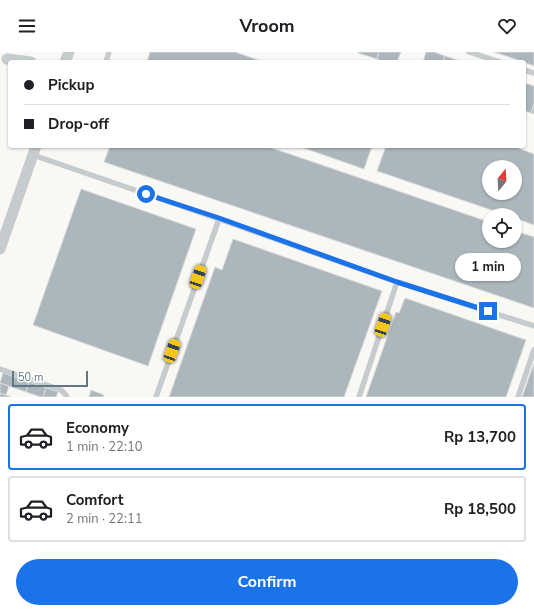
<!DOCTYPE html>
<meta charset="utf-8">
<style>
body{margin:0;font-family:"Nunito Sans",sans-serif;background:#f2f2f2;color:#202124;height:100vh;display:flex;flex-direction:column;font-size:15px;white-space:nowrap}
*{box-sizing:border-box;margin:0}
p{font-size:13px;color:#757577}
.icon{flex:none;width:22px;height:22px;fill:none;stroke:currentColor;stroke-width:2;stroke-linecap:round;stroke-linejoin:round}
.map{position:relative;height:345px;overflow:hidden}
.details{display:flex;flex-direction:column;background:#fff;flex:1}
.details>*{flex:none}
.guide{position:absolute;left:8px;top:8px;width:518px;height:88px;border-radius:4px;box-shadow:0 1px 3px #0004;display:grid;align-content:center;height:88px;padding:0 16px;background:#fff}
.needle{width:26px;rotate:18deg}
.controls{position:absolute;left:482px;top:108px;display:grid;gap:8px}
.controls a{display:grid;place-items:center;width:40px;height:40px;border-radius:50%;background:#fff;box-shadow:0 1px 3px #0004;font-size:20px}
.scale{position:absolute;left:12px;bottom:10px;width:76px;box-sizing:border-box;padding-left:4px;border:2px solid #607884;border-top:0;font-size:11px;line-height:14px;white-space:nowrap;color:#607884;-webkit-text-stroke:3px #fff;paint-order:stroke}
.end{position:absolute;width:18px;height:18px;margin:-9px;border:5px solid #1a73e8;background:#fff;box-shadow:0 0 0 2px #fff}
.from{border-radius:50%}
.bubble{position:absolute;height:28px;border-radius:14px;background:#fff;box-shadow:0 1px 3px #0004;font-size:13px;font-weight:700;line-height:28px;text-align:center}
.car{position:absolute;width:12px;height:24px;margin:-12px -6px;border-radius:5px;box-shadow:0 0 3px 1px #0007;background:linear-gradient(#f5c518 24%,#345 0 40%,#f5c518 0 76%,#345 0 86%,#f5c518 0)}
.guide b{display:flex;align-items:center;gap:14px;height:38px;font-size:15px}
.guide b+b{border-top:1px solid #e0e0e0}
.guide i{width:10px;height:10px;background:#202124}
ul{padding:7px 0 0;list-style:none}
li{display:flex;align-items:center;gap:12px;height:66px;margin:0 8px 6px;padding:0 8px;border:2px solid #e0e0e0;border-radius:4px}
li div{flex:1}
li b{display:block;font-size:15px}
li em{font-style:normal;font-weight:700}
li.current{border-color:#1a73e8}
li>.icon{width:36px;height:36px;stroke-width:1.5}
.primary-button{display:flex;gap:8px;margin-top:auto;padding:8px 16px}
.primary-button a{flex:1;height:46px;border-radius:24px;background:#1a73e8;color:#fff;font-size:16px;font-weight:700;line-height:46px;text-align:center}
header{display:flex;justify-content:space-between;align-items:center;height:52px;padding:0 16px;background:#fff;font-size:18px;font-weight:700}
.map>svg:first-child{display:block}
</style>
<header><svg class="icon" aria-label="menu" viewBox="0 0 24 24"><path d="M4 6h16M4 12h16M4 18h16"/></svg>Vroom<svg class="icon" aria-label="heart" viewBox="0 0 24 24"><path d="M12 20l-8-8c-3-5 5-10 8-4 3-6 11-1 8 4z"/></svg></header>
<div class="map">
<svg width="534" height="345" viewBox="0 0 534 345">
<rect width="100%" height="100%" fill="#f9f8f5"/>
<path fill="#abb7bc" stroke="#dadad8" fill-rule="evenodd" d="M150,0h85l29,10h-117z
M358,0h21l-2,7 -19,-6z
M379,0h22l-4,10h-12l-8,-3z
M426,0h8l11,4 -2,6h-20z
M494,0h40v14l-10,-4z
M445,4l18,6h-20z
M524,31l10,3v18l-3,9 -7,-2z
M534,52v10l-3,-1z
M110,94h156l223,76v19h26v-10l19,6v71l-430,-146z
M298,94h74l-8,23z
M386,94h126l22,8v71l-19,-7v-3h-9l-129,-44zM489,115h26v26h-26z
M81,137l115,40 -48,137 -115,-41z
M233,187l149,52 -38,106h-175l46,-130 7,3z
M405,246l121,42 -20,57h-140l30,-85 3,1z
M534,311v34h-12z
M3,321l26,9 -3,10 -26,-9z
M29,330l17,6 -3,9h-2l-15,-5z
M0,331l9,3 -3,9 -6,-2z
M46,336l12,4 -2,5h-13z
M91,338l13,5 -1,2h-14z
M0,341l6,2 5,2h-11z"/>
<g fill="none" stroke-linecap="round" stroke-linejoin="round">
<path stroke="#c6cbce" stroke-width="5.5" d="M469,0l31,10
M106,10l3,-10
M524,18l10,3
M33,103l186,64 178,63 137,44
M0,317l61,21 5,5 1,2
M156,345l63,-178
M359,345l38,-115
M518,345l16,-47"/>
<path stroke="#c6cbce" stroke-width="11" d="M7,7l24,3
M65,10l4,-10
M0,197l36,-103"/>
</g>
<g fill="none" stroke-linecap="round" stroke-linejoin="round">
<path stroke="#1a73e8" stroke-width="5" d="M146,142l73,24 178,64 91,29"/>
</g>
</svg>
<div class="controls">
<a><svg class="needle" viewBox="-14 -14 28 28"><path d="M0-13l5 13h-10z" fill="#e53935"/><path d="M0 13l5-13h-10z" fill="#757577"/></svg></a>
<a><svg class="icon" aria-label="locate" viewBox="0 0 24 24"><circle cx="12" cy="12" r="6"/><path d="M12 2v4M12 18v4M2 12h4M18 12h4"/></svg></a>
</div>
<div class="scale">50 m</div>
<i class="end from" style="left:146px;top:142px"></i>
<i class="end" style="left:488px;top:259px"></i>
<div class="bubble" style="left:455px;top:201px;width:66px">1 min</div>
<i class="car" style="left:198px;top:225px;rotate:19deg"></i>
<i class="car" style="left:383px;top:273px;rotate:18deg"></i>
<i class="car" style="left:172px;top:299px;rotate:20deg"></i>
<div class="guide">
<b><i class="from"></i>Pickup</b>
<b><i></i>Drop-off</b>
</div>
</div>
<section class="details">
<ul>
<li class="current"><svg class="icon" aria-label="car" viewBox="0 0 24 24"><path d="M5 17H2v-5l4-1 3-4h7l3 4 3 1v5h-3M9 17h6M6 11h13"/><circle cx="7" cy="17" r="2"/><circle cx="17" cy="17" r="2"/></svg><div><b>Economy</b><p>1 min · 22:10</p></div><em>Rp 13,700</em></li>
<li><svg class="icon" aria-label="car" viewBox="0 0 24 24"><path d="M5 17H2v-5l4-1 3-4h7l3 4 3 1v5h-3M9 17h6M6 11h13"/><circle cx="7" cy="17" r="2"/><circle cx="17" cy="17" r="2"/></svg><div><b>Comfort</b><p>2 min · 22:11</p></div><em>Rp 18,500</em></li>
</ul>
<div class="primary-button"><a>Confirm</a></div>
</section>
